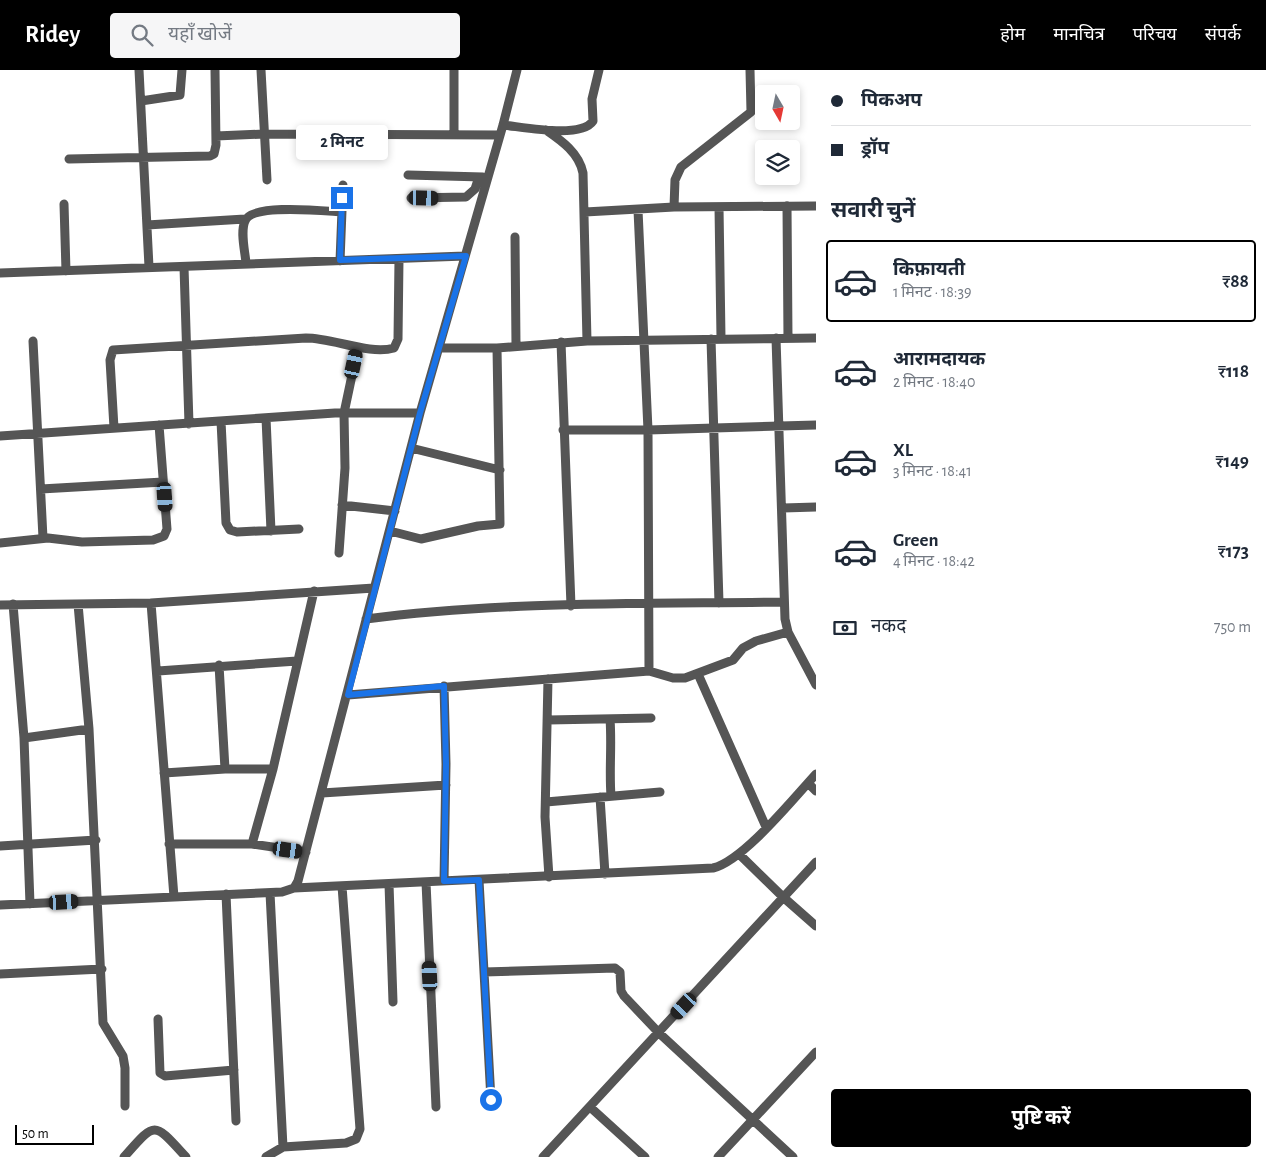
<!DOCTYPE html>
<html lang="hi">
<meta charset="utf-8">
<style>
body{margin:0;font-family:"Alegreya Sans","Noto Sans Devanagari",sans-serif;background:#f6f6f7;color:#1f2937;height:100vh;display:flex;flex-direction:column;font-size:19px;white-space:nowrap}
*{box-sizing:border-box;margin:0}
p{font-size:16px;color:#747a83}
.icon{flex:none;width:28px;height:28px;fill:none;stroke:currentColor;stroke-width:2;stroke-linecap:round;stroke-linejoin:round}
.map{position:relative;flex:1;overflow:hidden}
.sheet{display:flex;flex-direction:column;background:#fff;width:450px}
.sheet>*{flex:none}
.banner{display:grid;align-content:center;height:110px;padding:0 15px;background:#fff}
.needle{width:32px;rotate:171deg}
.buttons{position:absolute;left:755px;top:15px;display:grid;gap:10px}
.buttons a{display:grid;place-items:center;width:45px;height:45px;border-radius:5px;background:#fff;box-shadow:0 2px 8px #0003;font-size:25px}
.scale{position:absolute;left:15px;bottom:12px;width:79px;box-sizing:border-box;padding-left:5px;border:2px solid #000;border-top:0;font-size:14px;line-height:18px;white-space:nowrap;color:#000;-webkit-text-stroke:4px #fff;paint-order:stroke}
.end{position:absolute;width:22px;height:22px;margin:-11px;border:6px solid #1a73e8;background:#fff;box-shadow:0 0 0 2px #fff}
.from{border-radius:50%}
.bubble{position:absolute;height:35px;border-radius:5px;background:#fff;box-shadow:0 2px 8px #0003;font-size:16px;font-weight:700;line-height:35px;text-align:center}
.car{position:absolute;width:15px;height:30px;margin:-15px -8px;border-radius:6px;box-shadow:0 0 4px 1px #0007;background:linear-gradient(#222 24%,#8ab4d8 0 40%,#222 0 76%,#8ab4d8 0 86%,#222 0)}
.banner b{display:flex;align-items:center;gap:18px;height:48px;font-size:19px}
.banner b+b{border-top:1px solid #e0e1e3}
.banner i{width:12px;height:12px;background:#1f2937}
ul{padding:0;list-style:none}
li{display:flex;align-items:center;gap:15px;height:82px;margin:0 10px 8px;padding:0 5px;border:2px solid transparent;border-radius:5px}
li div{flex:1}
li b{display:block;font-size:19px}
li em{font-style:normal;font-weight:700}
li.on{border-color:#000}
li>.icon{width:45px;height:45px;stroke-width:1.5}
h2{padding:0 15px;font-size:22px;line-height:60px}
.pay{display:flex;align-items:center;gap:12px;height:55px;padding:0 15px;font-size:19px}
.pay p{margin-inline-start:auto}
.button{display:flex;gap:10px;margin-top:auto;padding:10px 15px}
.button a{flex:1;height:58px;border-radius:5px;background:#000;color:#fff;font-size:20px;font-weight:700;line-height:58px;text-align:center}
header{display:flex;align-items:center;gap:30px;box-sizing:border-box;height:70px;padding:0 25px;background:#000;color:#fff}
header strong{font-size:24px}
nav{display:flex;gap:28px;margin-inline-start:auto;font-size:18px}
.search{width:350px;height:45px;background:#f6f6f7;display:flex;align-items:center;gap:12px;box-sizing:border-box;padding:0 18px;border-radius:5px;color:#747a83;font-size:19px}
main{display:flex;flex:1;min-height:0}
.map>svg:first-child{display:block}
</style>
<header>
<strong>Ridey</strong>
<div class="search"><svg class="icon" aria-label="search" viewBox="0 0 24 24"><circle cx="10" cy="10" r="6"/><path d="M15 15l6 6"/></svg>यहाँ खोजें</div>
<nav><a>होम</a><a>मानचित्र</a><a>परिचय</a><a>संपर्क</a></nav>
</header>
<main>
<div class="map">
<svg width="816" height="1087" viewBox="0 0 816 1087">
<rect width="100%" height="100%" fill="#fff"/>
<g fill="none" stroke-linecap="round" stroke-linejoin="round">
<path stroke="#555" stroke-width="9" d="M139,0l10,197
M261,0l6,110
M454,0v65
M141,31l39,-6 2,-25
M503,55c20,2 78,14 90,-4l-1,-22 7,-29
M546,60c16,11 33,23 37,43l4,168
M216,66l48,-2 236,1
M69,89l141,-3 4,-2 2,-9 -1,-75
M408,105l75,2
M411,128l55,-1 9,-8 4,-12
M64,134l2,67
M787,136l1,132
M674,137l1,-27 6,-13 70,-55 -1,-42
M719,137l2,131
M585,142l89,-5 142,-1
M147,155l98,-6
M515,167l1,109
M340,191l3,-76
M246,193c-1,-12 -6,-31 -1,-42 7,-18 79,-10 97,-9
M184,197l5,157
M0,203l465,-17
M776,268l9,281 3,13 28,53
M711,269l8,264
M33,271l10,197
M561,272l10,264
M440,278h57l90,-7 229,-3
M266,348l5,113
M221,351l5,102 4,7 7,2 62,-3
M114,358l-4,-68 3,-10 193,-12c27,0 63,17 88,10l4,-9 1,-80
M563,360h85l168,-5
M0,366l335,-23h85
M411,378l89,22
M41,419l122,-7
M342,435l53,6
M783,438l33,-1
M390,461l31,8 57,-13 22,-2 -3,-176
M0,473l48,-5 34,4 71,-2 11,-4 3,-7 -8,-104
M339,483l6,-85 -1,-55 14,-66
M151,533l23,294
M13,534l11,134 6,166
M78,534l11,125 14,294 20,33 2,12v38
M0,535l151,-2 223,-15
M366,549c137,-18 280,-15 418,-17
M219,595l6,104
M158,601l139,-10
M649,601l24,7h12l48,-18 10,-12 13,-7 32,-9
M698,604l68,153
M548,609l-3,138 4,60
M348,625l301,-24 -1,-241 -10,-220
M610,649c2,26 -1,51 1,77
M548,650l103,-2
M24,668l65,-9
M164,703l61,-4h48
M808,713l8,8
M322,723l124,-8
M600,727l5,77
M546,732l114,-10
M169,774h83l54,8
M252,774l21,-75 41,-178
M0,776l96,-6
M740,785l43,42 33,29
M479,810l12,220
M444,811l2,-117 -2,-78
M426,812l10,225
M389,814l4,118
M294,818l419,-20c30,-7 80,-69 103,-94
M226,824l10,227
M0,835l282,-13 12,-4 4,-7 122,-468 83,-288 14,-55
M484,902l131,-4 5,4 1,19 3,5 35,37 134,124
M0,904l102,-5
M158,949l2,54 5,3 69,-6
M590,1037l55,50
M283,1077l63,-4 10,-4 4,-10 -18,-243
M124,1087c32,-36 29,-36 62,0
M266,1087l17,-10 -13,-254
M543,1087l273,-295
M718,1087l98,-105"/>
</g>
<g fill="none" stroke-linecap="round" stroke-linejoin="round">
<path stroke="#1a73e8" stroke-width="6" d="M342,128l-2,62 126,-4 -46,157 -72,282 96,-9 2,78 -2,117 35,-1 12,220"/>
</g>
</svg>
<div class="buttons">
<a><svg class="needle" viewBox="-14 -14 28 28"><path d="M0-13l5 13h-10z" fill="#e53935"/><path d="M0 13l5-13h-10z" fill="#747a83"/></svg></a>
<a><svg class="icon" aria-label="layers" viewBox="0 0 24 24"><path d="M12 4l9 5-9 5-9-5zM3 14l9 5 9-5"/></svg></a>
</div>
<div class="scale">50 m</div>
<i class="end from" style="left:491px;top:1030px"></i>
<i class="end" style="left:342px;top:128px"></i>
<div class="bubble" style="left:296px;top:55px;width:92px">2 मिनट</div>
<i class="car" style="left:424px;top:128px;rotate:91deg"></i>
<i class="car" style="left:354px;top:294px;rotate:12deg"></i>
<i class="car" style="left:165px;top:427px;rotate:176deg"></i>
<i class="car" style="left:288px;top:780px;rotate:98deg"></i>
<i class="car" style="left:64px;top:832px;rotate:87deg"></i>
<i class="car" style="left:430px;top:906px;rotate:357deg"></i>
<i class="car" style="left:684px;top:936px;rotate:223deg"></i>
</div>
<section class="sheet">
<div class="banner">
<b><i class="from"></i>पिकअप</b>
<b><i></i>ड्रॉप</b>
</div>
<h2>सवारी चुनें</h2>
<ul>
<li class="on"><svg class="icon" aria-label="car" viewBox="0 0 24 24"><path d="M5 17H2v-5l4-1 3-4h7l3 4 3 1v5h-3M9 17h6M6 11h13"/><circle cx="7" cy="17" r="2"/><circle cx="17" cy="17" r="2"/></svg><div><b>किफ़ायती</b><p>1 मिनट · 18:39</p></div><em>₹88</em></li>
<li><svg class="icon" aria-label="car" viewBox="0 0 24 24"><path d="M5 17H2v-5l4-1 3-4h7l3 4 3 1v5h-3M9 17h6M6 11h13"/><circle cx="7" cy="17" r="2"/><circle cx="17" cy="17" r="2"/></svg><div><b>आरामदायक</b><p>2 मिनट · 18:40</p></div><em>₹118</em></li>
<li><svg class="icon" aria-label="car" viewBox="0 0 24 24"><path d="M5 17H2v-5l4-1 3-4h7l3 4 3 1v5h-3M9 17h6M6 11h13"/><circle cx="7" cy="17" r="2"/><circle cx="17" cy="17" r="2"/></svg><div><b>XL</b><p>3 मिनट · 18:41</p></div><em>₹149</em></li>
<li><svg class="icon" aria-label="car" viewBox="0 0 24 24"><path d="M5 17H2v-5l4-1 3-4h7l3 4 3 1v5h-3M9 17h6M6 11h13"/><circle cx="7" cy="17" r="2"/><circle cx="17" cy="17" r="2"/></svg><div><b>Green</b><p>4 मिनट · 18:42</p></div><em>₹173</em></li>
</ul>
<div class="pay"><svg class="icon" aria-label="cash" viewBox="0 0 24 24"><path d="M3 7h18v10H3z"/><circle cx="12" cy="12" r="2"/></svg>नकद<p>750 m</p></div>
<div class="button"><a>पुष्टि करें</a></div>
</section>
</main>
